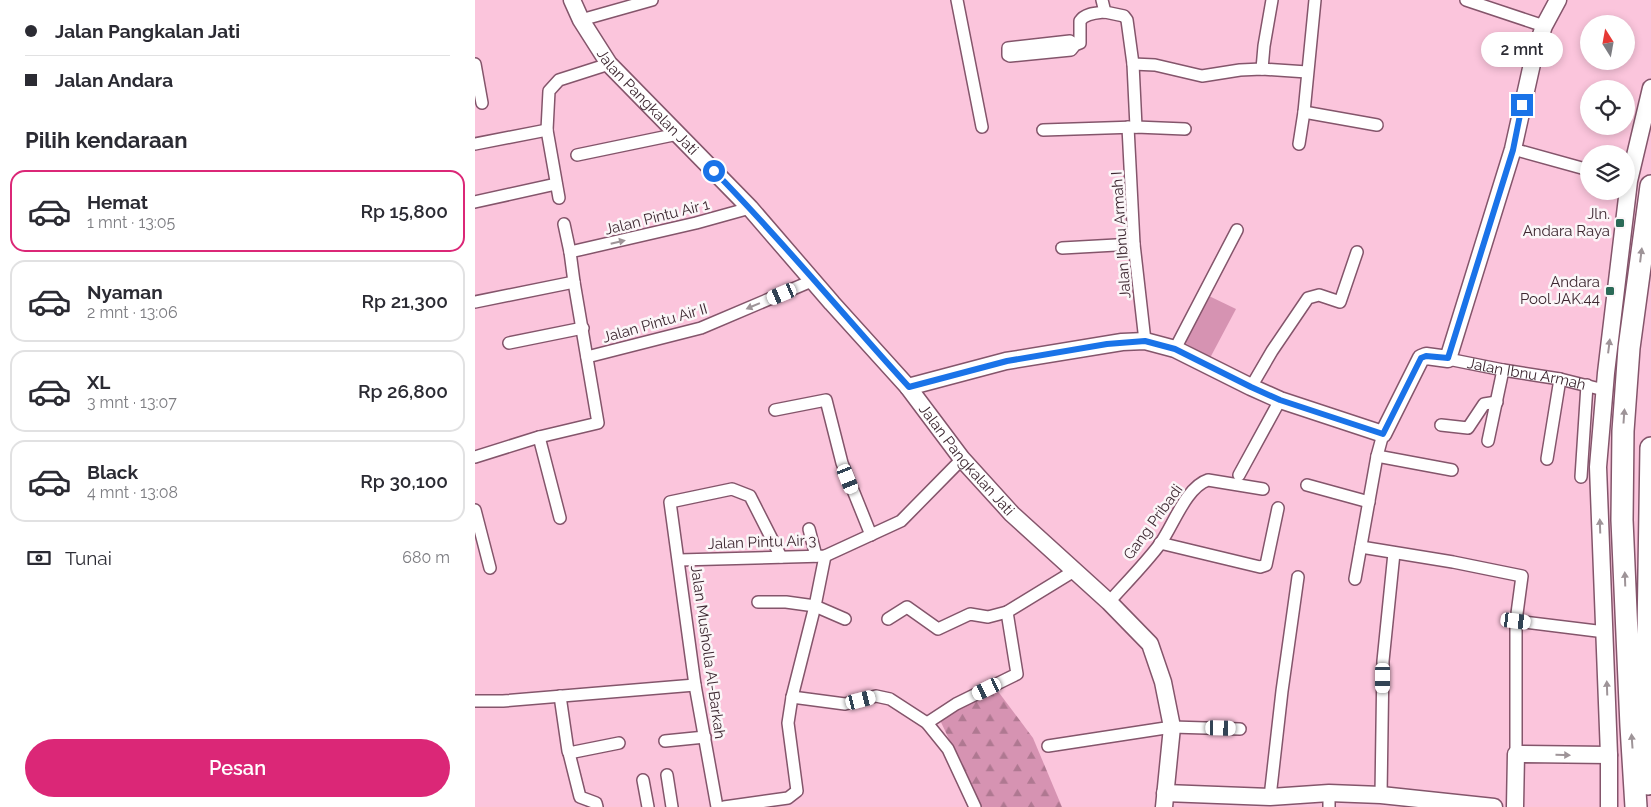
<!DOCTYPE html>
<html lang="id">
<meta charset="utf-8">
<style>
body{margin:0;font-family:Raleway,sans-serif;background:#f7f7f7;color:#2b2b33;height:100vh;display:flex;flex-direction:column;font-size:19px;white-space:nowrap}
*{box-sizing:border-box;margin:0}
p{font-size:16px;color:#7c7c81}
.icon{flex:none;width:28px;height:28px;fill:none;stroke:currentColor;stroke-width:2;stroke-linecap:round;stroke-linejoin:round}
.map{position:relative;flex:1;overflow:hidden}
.drawer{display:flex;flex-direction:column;background:#fff;width:475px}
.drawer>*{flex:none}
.guide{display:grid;align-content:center;height:110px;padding:0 25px;background:#fff}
.needle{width:32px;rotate:349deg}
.controls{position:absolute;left:1105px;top:15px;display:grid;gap:10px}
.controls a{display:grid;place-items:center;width:55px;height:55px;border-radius:50%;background:#fff;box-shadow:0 2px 8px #0003;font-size:25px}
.end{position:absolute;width:22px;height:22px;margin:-11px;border:6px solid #1a73e8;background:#fff;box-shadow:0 0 0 2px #fff}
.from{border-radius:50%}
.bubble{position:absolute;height:35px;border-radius:18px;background:#fff;box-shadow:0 2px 8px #0003;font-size:16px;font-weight:600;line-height:35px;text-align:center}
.car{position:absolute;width:15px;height:30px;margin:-15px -8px;border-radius:6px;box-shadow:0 0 4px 1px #0007;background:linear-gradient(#fff 24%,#345 0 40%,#fff 0 76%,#345 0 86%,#fff 0)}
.guide b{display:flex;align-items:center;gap:18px;height:48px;font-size:19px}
.guide b+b{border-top:1px solid #e1e1e2}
.guide i{width:12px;height:12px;background:#2b2b33}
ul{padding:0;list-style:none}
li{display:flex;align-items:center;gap:15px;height:82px;margin:0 10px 8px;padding:0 15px;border:2px solid #e1e1e2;border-radius:15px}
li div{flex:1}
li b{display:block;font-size:19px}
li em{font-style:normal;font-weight:600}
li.on{border-color:#db2777}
li>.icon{width:45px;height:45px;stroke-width:1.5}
h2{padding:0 25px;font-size:22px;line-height:60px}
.pay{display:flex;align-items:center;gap:12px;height:55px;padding:0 25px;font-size:19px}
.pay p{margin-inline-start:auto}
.primary-button{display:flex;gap:10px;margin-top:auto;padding:10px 25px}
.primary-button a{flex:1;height:58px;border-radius:30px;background:#db2777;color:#fff;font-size:20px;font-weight:600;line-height:58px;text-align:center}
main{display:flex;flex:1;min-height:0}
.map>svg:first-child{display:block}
</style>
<main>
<section class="drawer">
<div class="guide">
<b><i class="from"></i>Jalan Pangkalan Jati</b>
<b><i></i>Jalan Andara</b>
</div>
<h2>Pilih kendaraan</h2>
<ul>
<li class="on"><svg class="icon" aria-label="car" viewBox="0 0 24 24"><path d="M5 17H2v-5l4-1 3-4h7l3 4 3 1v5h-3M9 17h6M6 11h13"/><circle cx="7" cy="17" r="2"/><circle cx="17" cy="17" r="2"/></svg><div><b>Hemat</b><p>1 mnt · 13:05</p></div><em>Rp 15,800</em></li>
<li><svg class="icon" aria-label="car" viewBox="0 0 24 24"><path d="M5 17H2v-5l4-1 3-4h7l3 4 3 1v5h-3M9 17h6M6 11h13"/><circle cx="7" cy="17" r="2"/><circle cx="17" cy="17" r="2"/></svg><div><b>Nyaman</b><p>2 mnt · 13:06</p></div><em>Rp 21,300</em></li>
<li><svg class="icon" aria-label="car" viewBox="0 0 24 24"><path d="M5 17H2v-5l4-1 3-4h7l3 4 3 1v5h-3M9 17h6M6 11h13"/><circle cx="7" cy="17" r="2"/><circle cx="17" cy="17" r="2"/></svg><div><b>XL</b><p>3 mnt · 13:07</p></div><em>Rp 26,800</em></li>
<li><svg class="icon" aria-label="car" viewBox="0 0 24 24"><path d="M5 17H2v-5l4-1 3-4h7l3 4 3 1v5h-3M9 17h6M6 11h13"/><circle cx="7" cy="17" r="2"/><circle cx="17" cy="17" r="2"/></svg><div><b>Black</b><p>4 mnt · 13:08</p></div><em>Rp 30,100</em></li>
</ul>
<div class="pay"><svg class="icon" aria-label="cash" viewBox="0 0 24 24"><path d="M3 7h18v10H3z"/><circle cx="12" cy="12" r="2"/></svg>Tunai<p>680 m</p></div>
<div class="primary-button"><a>Pesan</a></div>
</section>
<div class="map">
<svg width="1176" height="807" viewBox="0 0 1176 807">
<defs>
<pattern id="forest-firs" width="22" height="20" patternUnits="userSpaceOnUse" patternTransform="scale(1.25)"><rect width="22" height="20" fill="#d693b2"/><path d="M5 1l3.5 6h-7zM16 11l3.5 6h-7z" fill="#af7891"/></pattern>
</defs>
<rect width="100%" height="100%" fill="#fbc5dc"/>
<path fill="#d693b2" d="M734,296l27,13 -26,49 -25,-15z"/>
<path fill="url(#forest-firs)" d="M522,690l36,48 29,69h-81l-42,-89z"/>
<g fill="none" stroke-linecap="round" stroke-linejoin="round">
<defs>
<g id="street">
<path d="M482,0l25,127"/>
<path d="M627,0l3,12 19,4 3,4 6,44 3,63"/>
<path d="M991,0l78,26"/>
<path d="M106,20l71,-20"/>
<path d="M600,45l-5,-4 -62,7v7l2,1 61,-6 4,-5 5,-2v-22c5,-8 17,-8 25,-9"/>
<path d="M0,64l7,39"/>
<path d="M658,64l22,1 47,11 38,-6 22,-1 45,3"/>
<path d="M787,69l2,-23 8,-46"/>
<path d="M829,112l73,13"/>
<path d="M653,127l6,117 11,97"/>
<path d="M568,130l93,-3 49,2"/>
<path d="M0,144l72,-14"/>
<path d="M824,144l5,-32 11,-112"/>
<path d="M1038,149l76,21"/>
<path d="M102,155l101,-21"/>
<path d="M84,198l-12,-68 2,-39 10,-11 50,-16"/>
<path d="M0,202l81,-18"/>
<path d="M587,248l72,-4"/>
<path d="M95,252l126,-29 54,-15"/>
<path d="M0,302l99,-20"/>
<path d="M34,343l74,-15"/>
<path d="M700,349l62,-119"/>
<path d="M112,357l114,-29 113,-48"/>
<path id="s1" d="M973,359l55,11 57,9 44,11"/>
<path d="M776,387l21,-36 36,-53 11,-3 21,7 17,-50"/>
<path d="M300,410l51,-10 16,63 29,72"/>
<path d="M966,425l27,3 16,-24 13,-2"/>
<path d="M64,437l21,81"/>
<path d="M1013,441l15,-71"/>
<path d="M902,456l75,14"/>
<path d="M0,457l64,-20 59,-14 -24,-141 -4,-30 -6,-28"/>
<path d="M1072,459l13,-80"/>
<path d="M764,475l41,-75"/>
<path d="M1106,477l6,-92"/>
<path d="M832,485l62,17"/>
<path d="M0,510l15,58"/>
<path d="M334,529l7,27"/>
<path d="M685,543l100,24 6,-2 12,-57"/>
<path d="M886,547l92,15 69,14 -6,45 89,11"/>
<path d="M204,560l146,-4 76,-35 61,-62"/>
<path d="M880,579l22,-123 6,-22"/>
<path d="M283,602h28l29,4 30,13"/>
<path d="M634,602c17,-19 36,-38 51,-58 13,-18 26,-57 48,-64l55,9"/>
<path d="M413,619l19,-12 31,22 32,-15 18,3 19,-5"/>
<path d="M1041,621v133"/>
<path d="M85,696l8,55 1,2 50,-10"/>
<path d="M317,697l53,7 31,-8 14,3 37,24 21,26 27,58"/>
<path d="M0,701h28l192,-16"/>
<path d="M452,723l29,-19 61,-30 -10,-62 67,-41"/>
<path d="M190,741l40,-4"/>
<path d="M573,746l124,-19 68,2"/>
<path d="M94,753l11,44 16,6 1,4"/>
<path d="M192,775l5,32"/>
<path d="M168,780l5,27"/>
<path d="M906,795l2,-134 11,-108"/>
<path d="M795,797l12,-106 16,-114"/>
<path d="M242,807l-22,-122 -25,-183 62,-13 18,7 31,61"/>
<path d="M249,807l64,-9 9,-7 -9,-68 4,-26 23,-91 10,-50"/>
<path d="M854,807v-14"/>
</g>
<g id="secondary">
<path id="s2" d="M97,0l9,20 28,44 141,144 82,95 76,84 54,72 50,55 97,88 41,42 13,38 9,45 -8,80"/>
<path d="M433,387l98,-26 116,-19 23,-1 30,8 76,38 29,13 103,34 38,-76 5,-2 22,3 65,-210 21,-94 10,-29 14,-26"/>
<path d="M690,793l105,4 59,-4 52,2 113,12"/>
<path d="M1040,807l1,-53 93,1"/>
<path d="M1134,807v-52l-11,-288 8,-94 23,-192 22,-93"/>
</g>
<path id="highway" d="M1173,784l-1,-89 4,-247
M1161,807l-5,-81 -9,-206 1,-89 6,-83 22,-162"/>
</defs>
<use href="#street" stroke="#84556b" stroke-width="14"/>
<use href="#secondary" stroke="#84556b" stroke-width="19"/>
<use href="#highway" stroke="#84556b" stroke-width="24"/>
<use href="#street" stroke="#fff" stroke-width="11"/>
<use href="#secondary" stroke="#fff" stroke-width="16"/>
<use href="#highway" stroke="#fff" stroke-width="21"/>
</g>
<defs><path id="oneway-solid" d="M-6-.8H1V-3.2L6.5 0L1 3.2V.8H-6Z" transform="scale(1.25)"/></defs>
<g fill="#9e9498">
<use href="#oneway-solid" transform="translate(143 242) rotate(-13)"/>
<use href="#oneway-solid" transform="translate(1166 255) rotate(-83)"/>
<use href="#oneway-solid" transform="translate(278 306) rotate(157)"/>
<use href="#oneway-solid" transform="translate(1134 346) rotate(-83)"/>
<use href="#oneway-solid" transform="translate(1149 416) rotate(-86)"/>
<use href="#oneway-solid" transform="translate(1125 526) rotate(-92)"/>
<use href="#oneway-solid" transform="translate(1150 579) rotate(-92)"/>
<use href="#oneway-solid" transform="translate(1132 688) rotate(-92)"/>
<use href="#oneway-solid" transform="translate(1157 741) rotate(-94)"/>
<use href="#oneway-solid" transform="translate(1088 755) rotate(1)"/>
</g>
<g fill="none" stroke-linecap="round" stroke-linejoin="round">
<path stroke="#1a73e8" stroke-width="6" d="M239,171c68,69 129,144 195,216l98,-26 100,-17 38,-3 30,8 76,38 29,13 103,34 38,-76 5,-2 22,2 65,-208 9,-45"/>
</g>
<g fill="#2b6a57" stroke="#fbf6f8" stroke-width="2">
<rect x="1140" y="218" width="10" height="10" rx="2.5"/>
<rect x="1130" y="286" width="10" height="10" rx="2.5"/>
</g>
<g text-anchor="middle" stroke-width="5" stroke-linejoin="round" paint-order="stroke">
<g font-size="15" fill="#3d2831" stroke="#fbf6f8">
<text dy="5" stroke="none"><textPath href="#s2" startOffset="128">Jalan Pangkalan Jati</textPath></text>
<text transform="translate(182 217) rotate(-14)" y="5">Jalan Pintu Air 1</text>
<text transform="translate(646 235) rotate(-94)" y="5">Jalan Ibnu Armah I</text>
<text transform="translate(180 323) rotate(-16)" y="5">Jalan Pintu Air II</text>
<text dy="5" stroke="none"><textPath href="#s1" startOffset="80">Jalan Ibnu Armah</textPath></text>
<text dy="5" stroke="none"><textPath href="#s2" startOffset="608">Jalan Pangkalan Jati</textPath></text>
<text transform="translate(678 522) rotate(-54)" y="5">Gang Pribadi</text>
<text transform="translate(287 542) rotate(-2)" y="5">Jalan Pintu Air 3</text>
<text transform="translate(233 652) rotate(82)" y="5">Jalan Musholla Al-Barkah</text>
</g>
<g font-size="15" fill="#3d2831" stroke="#fbf6f8" text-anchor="end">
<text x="1135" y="219">Jln.<tspan x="1135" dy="17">Andara Raya</tspan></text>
<text x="1125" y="287">Andara<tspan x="1125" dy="17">Pool JAK.44</tspan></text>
</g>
</g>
</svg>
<div class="controls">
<a><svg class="needle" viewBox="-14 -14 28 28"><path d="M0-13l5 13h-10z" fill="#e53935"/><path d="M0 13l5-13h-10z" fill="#7c7c81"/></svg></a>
<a><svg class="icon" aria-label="locate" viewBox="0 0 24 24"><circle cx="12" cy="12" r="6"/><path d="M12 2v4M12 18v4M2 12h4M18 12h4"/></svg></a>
<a><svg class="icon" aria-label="layers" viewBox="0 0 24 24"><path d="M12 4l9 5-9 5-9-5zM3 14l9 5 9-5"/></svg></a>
</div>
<i class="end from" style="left:239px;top:171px"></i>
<i class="end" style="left:1047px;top:105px"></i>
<div class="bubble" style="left:1006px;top:32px;width:82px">2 mnt</div>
<i class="car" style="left:307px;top:294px;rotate:247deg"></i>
<i class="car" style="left:373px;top:479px;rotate:158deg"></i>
<i class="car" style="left:1041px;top:621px;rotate:97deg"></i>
<i class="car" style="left:908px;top:678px;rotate:180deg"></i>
<i class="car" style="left:512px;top:689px;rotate:244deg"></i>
<i class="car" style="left:386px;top:700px;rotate:76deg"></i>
<i class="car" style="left:746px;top:728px;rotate:91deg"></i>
</div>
</main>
